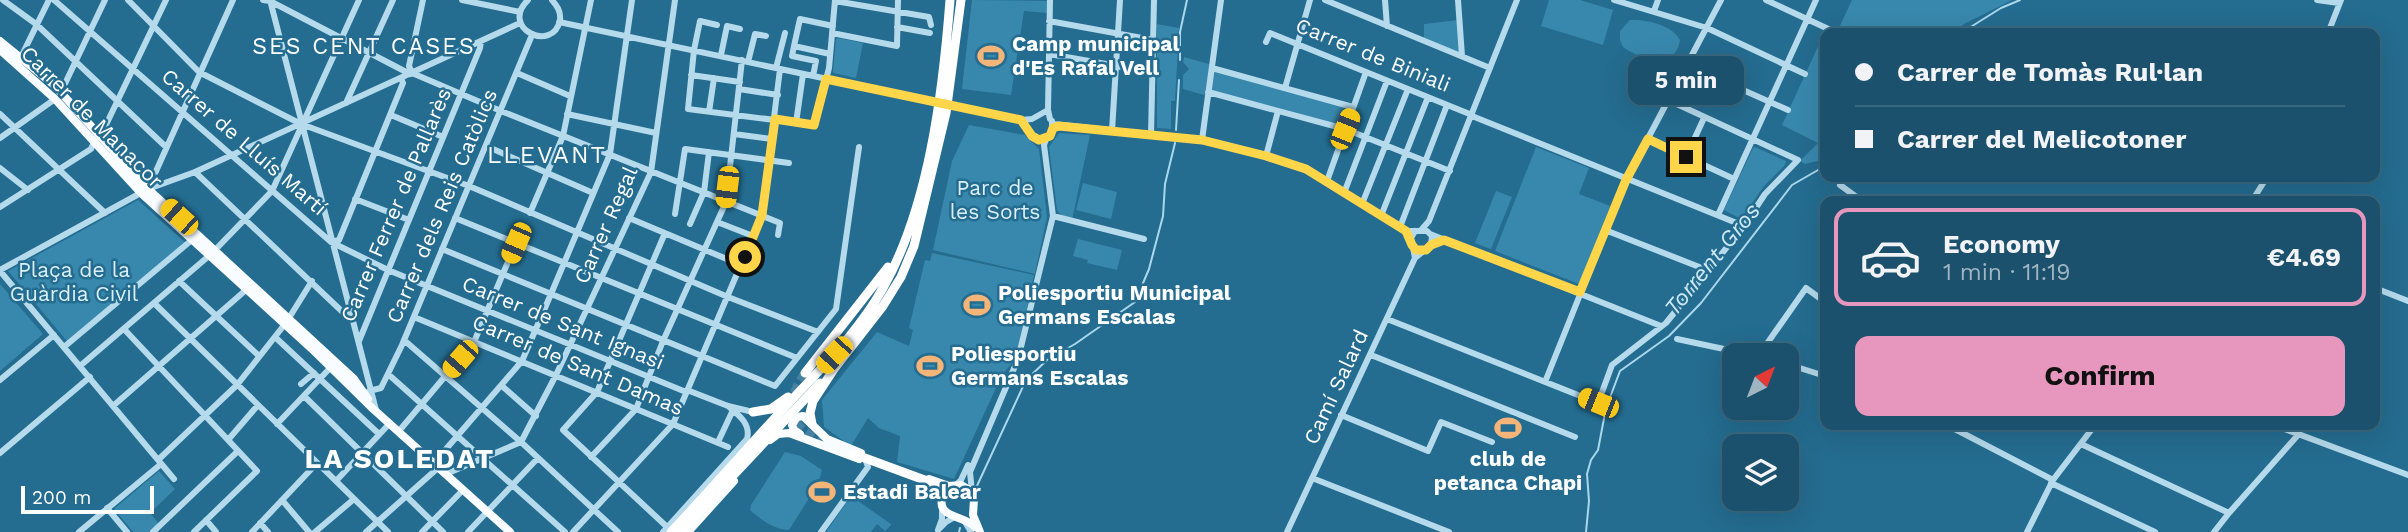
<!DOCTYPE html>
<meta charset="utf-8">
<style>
body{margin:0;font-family:"Work Sans",sans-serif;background:#285b74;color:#f1f3f6;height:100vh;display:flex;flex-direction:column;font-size:26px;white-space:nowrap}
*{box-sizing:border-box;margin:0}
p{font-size:23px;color:#a0b5c2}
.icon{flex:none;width:38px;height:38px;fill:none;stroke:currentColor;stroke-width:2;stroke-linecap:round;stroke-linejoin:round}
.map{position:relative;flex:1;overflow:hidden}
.side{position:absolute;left:1820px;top:196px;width:560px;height:234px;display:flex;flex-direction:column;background:#1b516c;border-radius:14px;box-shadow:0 7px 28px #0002,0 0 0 2px #39687f}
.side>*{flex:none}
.guide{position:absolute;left:1820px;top:28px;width:560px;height:154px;border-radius:14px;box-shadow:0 7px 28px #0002,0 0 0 2px #39687f;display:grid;align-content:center;height:154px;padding:0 35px;background:#1b516c}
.needle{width:46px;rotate:42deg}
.buttons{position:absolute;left:1722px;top:343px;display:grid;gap:14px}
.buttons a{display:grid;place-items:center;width:77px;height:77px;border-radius:14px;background:#1b516c;box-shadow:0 7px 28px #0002,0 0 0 2px #39687f;font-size:35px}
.scale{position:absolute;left:21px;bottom:18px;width:133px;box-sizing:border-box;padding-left:7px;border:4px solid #fff;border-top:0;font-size:19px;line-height:24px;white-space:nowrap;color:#fff;-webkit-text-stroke:5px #246c90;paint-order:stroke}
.end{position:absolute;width:32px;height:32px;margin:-16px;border:9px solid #ffd54a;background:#111;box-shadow:0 0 0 4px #111}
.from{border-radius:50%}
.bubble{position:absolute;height:49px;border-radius:14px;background:#1b516c;box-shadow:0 7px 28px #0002,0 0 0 2px #39687f;font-size:23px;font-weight:700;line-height:49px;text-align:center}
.car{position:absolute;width:21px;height:42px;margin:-21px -10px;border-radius:9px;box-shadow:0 0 5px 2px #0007;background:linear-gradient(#f5c518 24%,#345 0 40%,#f5c518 0 76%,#345 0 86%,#f5c518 0)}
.guide b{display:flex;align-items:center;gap:24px;height:66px;font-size:26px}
.guide b+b{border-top:2px solid #39687f}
.guide i{width:18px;height:18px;background:#f1f3f6}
ul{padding:12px 0 0;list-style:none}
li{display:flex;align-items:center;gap:21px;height:98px;margin:0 14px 10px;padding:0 21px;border:4px solid transparent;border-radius:14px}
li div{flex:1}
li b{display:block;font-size:26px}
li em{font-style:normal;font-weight:700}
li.selected{border-color:#e797bd}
li>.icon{width:63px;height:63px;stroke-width:1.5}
.primary-button{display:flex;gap:14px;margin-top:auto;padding:14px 35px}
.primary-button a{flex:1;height:80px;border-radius:14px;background:#e797bd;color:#111;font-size:28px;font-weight:700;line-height:80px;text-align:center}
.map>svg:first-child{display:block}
</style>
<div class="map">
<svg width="2408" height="532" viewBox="0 0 2408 532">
<rect width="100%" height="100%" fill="#246c90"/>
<path fill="#3888ad" d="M972,0l75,1v12l-23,-2 -13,84 -49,-6z
M1549,0h31l33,10 -10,35 -62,-19z
M1852,0h160l-48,24 -10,9h-129v126l-20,5 -5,-3 18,-18 -36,-18 43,-94 12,1z
M1459,20l3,36 -38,-15v-17z
M1630,20c17,-1 42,5 50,20 -4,30 -39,20 -57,7l-3,-7v-9z
M1157,24l22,4 -4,73h-4v28l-14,-1z
M838,38l25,5 -7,35 -22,-5 -1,-2 3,-32z
M1184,57l25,7 3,4 141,39 -8,22 -137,-36 -4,2 -21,-6v-14l6,-6 -6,-7z
M969,125l56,10 14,14 8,68 -12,57 -102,-24 19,-89z
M1059,133l31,2 -18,85 -11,-5 -4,-5 -8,-63z
M1536,147l53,21 -10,26 31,12 -31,78 -84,-33z
M1755,147l31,14 -1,4 -21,21 -23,33 -17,-9 29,-62z
M1083,183l34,9 -6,27 -35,-9z
M1496,191l16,6 -21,52 -16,-6z
M138,200l48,43 -119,98 -59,-70z
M1078,239l44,11 -5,20 -30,-7 1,-3 -15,-4z
M932,253l102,22 -17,82 -15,18 -48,104 -57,-17 3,-26 -21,-8 -11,-10 -17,28 -27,-19 -2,-27 55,-68 32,14 4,-16 -4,-2 16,-68 5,1z
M0,284l43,50 -43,37z
M785,452l16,4 21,14 -4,14 -29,46c-14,0 -28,-10 -39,-20l1,-5z
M159,471l16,18 -25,24 9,11 -9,8h-17l-19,-23z
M851,496l40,28v1l-6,6 -8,-7 -6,8h-45z"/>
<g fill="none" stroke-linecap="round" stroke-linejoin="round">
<path stroke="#a9d8ed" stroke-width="2" d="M1961,33l40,-25 19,-8
M1180,60v-28l7,-32
M1176,130l3,-50
M976,488l50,-108 21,-20 28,-16 60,-42 14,-33 14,-53 2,-32 10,-41
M959,532l1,-4
M1586,532l3,-31 -2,-27 4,-14 7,-10 8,-42 14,-37 49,-35 32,-33 91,-118 33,-19"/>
<path stroke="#4582a1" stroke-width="9" stroke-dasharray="9 4.5" stroke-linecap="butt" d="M805,373c-25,38 -15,56 25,71"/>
<path stroke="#b5daec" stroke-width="6" d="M3,0l33,24 130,123
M54,0l277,242 57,28 298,122
M128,0l71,72 102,52 168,62 259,111 90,35
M263,0l7,1 140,73
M270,0l106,410
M423,0l-14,66 3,7 89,38 279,112 -2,12
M462,0l58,12
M528,0c-29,28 25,54 32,20 1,-9 -3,-14 -8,-20
M1050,0l-2,110 2,9
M1325,0l165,68
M1385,0l2,26
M1458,0l4,56
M1614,0l93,28 98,46
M1766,0l71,33
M2317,0l22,3
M835,1l94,16 2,8
M1654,11l4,-11
M1049,21l104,19
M559,22l462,98 11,-1 16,-9
M717,25l-17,-4 -6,29 -6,59 126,16 15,-57 6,-68
M897,27l33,6
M832,33l65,13 1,-46
M2328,33l13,-33
M1266,42l4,-9 202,82
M794,46l-2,10 24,5 -3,15
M830,54l-36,-8 6,-27 33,7
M1049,54l103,18
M721,55l6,-29 13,3
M20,59l29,-59
M748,62l7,-28 11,2
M1687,65l101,45
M776,68l9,-35
M1212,68l141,39
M517,73l53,23
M691,75l49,7
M1285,88l25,-88
M739,89l39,6
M61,92l44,-92
M1208,92l137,37 105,42
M346,103l47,-103
M709,112l5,-34
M0,114l105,99
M567,114l89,19
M391,115l52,22
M1472,116l272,110
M1021,120c9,11 16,28 31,13v-12
M796,123l7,-49
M1053,124l149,16 64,16 40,13 100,62h21l5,5 -1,9
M1112,131l8,-131
M734,134l38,5
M1151,135l3,-135
M0,138l55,-39
M1648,139l86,40
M1202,140l19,-140
M486,146l107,47
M1266,156l12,-45
M1686,157l18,-39
M0,168l28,22
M195,172l155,147
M1327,181l39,-109
M1840,185l22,16
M148,189l85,-189
M1344,193l43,-112
M355,199l54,21
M2252,201l15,-24
M1362,204l46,-115
M0,207l91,-58 4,-9 8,-9 63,-131
M530,213l33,-77 28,-136
M675,214l10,-65 104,14
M1718,215l98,-215
M1053,216l91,23
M1381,216l47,-119
M455,218l342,140
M629,218l112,47
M717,222l36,14
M690,224l14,-32 5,-40
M1400,227l47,-122
M1422,229l7,-8 88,-221
M1605,230l102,40
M1415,231l-4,7 4,20
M1430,234l231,92
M331,242l8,-2 64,-157 -2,-5
M216,249l56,-58 87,-191
M442,249l333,137 61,-77 23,-162
M0,270l148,-81 47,-17 325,-149
M0,271l174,208
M179,281l80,75
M2375,288l33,13
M154,303l234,229
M414,317l314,130
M289,318l23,-37
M1387,319l211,84 14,-38 54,-42 78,-97 21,-32 33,-34 -130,-60
M124,329l133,142 -63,61
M275,337l104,97
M1677,339l75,16
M404,340l117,102 97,90
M359,341l121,-293 1,-7
M64,347l129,-108
M1371,355l204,82
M1759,355l47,-67 19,14
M1787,364l38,12
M80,366l130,-111
M388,374l177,158
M0,380l54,-45
M1545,382l81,-202 95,-180
M301,384l13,-11
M502,386l34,30
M687,390l41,16 25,6
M369,391l12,-3 21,-43 130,-310
M304,396l139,136
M113,406l134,-117
M1341,415l87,36 13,-29 51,20
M277,424l54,-57
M1947,425l106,55
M2274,425l134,50
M399,431l75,-89 42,-99
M228,440l30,-35
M718,442l15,-32
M2081,444l148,69 69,-78
M0,453l90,-76
M591,457l45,-48 27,-68 63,-139 16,-142
M158,460l79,-75 48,-61
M434,463l88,-102 29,-67 59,-140 22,-154
M446,474l75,-32 35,-67 95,-203 24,-172
M1312,478l137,54
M336,481l54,-58
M2051,483l104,49
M956,485l5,-5 7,-15
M972,492l-2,-20 48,-113 35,-143 -9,-71 2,-6
M282,500l27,32
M107,508l20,24
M942,509v10l-4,11 8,-8 9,-5
M206,520l10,12
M965,522l6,10
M260,523l8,9
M665,525l-102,-95 34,-38 68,-159
M79,532l82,-68
M153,532l85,-81
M252,532l65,-69
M315,532l39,-33
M366,532l73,-65
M422,532l41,-42
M468,532l70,-74
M573,532l100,-108 89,-209 18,-146
M663,532l84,-93c4,-15 -8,-24 -19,-33
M821,532l47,-65 -2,-6
M1287,532l128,-274 16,-13 13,-4
M2027,532l26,-52 42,-55
M2214,532l15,-19"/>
<path stroke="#fafdff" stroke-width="8" d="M0,41l54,44 94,104 206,190 14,20
M0,50l55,49 86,94 171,156 59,58 139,125
M800,434l-6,-4 -2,-5 5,-8 6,-1 24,23 34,14
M770,440l8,-6 11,-1 70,26
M929,479l20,7 12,-1 10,6 3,8 -1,16 7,17
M945,491c-14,28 18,23 30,36
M688,532l46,-51"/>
<path stroke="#fff" stroke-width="9" d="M805,373l83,-106
M753,412l18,-3 17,-12
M812,424l-2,-11 3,-12 21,-32 49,-63 18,-29 13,-31 32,-133 15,-113
M854,454l76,28 8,6 4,8
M671,532c39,-41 76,-84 115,-126 34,-37 72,-73 97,-118 46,-81 60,-196 67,-288
M680,532l140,-149"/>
</g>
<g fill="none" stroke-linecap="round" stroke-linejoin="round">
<path stroke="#ffd54a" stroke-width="9" d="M745,257l17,-42 13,-96 39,6 12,-46 195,41 11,16 7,4 11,-4 3,-8 6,-2 143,14 64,16 40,13 100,62 6,14 4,5h10l5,-5 13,-5 136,52 46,-112 22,-41 38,18"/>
</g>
<defs>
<symbol id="stadium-bare" viewBox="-9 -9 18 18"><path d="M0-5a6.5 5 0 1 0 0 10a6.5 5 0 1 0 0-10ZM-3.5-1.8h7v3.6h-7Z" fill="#f6b578" stroke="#246c90" stroke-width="2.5" paint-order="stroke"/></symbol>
</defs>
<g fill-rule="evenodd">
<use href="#stadium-bare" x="972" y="37" width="38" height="38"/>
<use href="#stadium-bare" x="958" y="286" width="38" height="38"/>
<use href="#stadium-bare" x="911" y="347" width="38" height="38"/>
<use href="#stadium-bare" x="1489" y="409" width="38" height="38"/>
<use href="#stadium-bare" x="803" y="473" width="38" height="38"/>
</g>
<g text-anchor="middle" stroke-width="5" stroke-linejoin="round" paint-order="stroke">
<g font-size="21" font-weight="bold" fill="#fff" stroke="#246c90" text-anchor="start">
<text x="1012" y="51">Camp municipal<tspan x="1012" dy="24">d'Es Rafal Vell</tspan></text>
<text x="998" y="300">Poliesportiu Municipal<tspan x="998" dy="24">Germans Escalas</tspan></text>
<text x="951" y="361">Poliesportiu<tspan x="951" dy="24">Germans Escalas</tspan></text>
<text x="1508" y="466" text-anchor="middle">club de<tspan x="1508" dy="24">petanca Chapi</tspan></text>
<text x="843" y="499">Estadi Balear</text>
</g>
<g font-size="21" fill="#fff" stroke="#246c90">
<text transform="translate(1373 55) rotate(22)" y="7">Carrer de Biniali</text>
<text transform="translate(92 117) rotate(45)" y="7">Carrer de Manacor</text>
<text transform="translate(244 142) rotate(41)" y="7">Carrer de Lluís Martí</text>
<text transform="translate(396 205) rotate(-67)" y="7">Carrer Ferrer de Pallarès</text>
<text transform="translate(442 206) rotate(-67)" y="7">Carrer dels Reis Catòlics</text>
<text transform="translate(606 225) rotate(-66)" y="7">Carrer Regal</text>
<text transform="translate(563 323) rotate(22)" y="7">Carrer de Sant Ignasi</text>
<text transform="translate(578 365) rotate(23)" y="7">Carrer de Sant Damas</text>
<text transform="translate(1336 387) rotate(-65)" y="7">Camí Salard</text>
</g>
<g font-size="21" fill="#daeff9" stroke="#246c90">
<text x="995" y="195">Parc de<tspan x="995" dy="24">les Sorts</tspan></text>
<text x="74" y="277">Plaça de la<tspan x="74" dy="24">Guàrdia Civil</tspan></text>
</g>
<g font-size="23" letter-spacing="2" fill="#fff" stroke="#246c90">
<text x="364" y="54">SES CENT CASES</text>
</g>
<g font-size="23" font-style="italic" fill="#cde9f5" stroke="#246c90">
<text transform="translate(1712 259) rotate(-51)" y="8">Torrent Gros</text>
</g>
<g font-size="24" letter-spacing="2" fill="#fff" stroke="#246c90">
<text x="547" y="163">LLEVANT</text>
</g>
<g font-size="28" font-weight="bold" letter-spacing="2" fill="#fff" stroke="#246c90">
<text x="400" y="468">LA SOLEDAT</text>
</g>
</g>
</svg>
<div class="buttons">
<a><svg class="needle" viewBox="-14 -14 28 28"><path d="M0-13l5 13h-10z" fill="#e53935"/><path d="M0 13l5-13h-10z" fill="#a0b5c2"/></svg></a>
<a><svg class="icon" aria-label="layers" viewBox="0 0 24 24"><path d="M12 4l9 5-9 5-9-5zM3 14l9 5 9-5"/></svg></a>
</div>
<div class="scale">200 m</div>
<i class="end from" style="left:745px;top:257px"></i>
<i class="end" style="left:1686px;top:157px"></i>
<div class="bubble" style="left:1628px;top:56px;width:116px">5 min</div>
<i class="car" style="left:1345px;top:129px;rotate:22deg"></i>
<i class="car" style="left:727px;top:187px;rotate:187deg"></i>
<i class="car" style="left:179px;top:217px;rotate:312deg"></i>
<i class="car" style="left:516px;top:243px;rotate:203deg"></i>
<i class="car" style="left:834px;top:355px;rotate:223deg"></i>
<i class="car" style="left:460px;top:359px;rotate:221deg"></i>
<i class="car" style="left:1598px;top:403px;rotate:292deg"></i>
<div class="guide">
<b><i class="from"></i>Carrer de Tomàs Rul·lan</b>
<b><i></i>Carrer del Melicotoner</b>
</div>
<section class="side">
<ul>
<li class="selected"><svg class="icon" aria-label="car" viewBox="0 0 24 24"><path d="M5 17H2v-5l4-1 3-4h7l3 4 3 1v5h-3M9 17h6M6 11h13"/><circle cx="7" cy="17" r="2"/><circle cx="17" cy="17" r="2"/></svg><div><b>Economy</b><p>1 min · 11:19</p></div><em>€4.69</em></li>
</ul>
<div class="primary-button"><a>Confirm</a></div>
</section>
</div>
